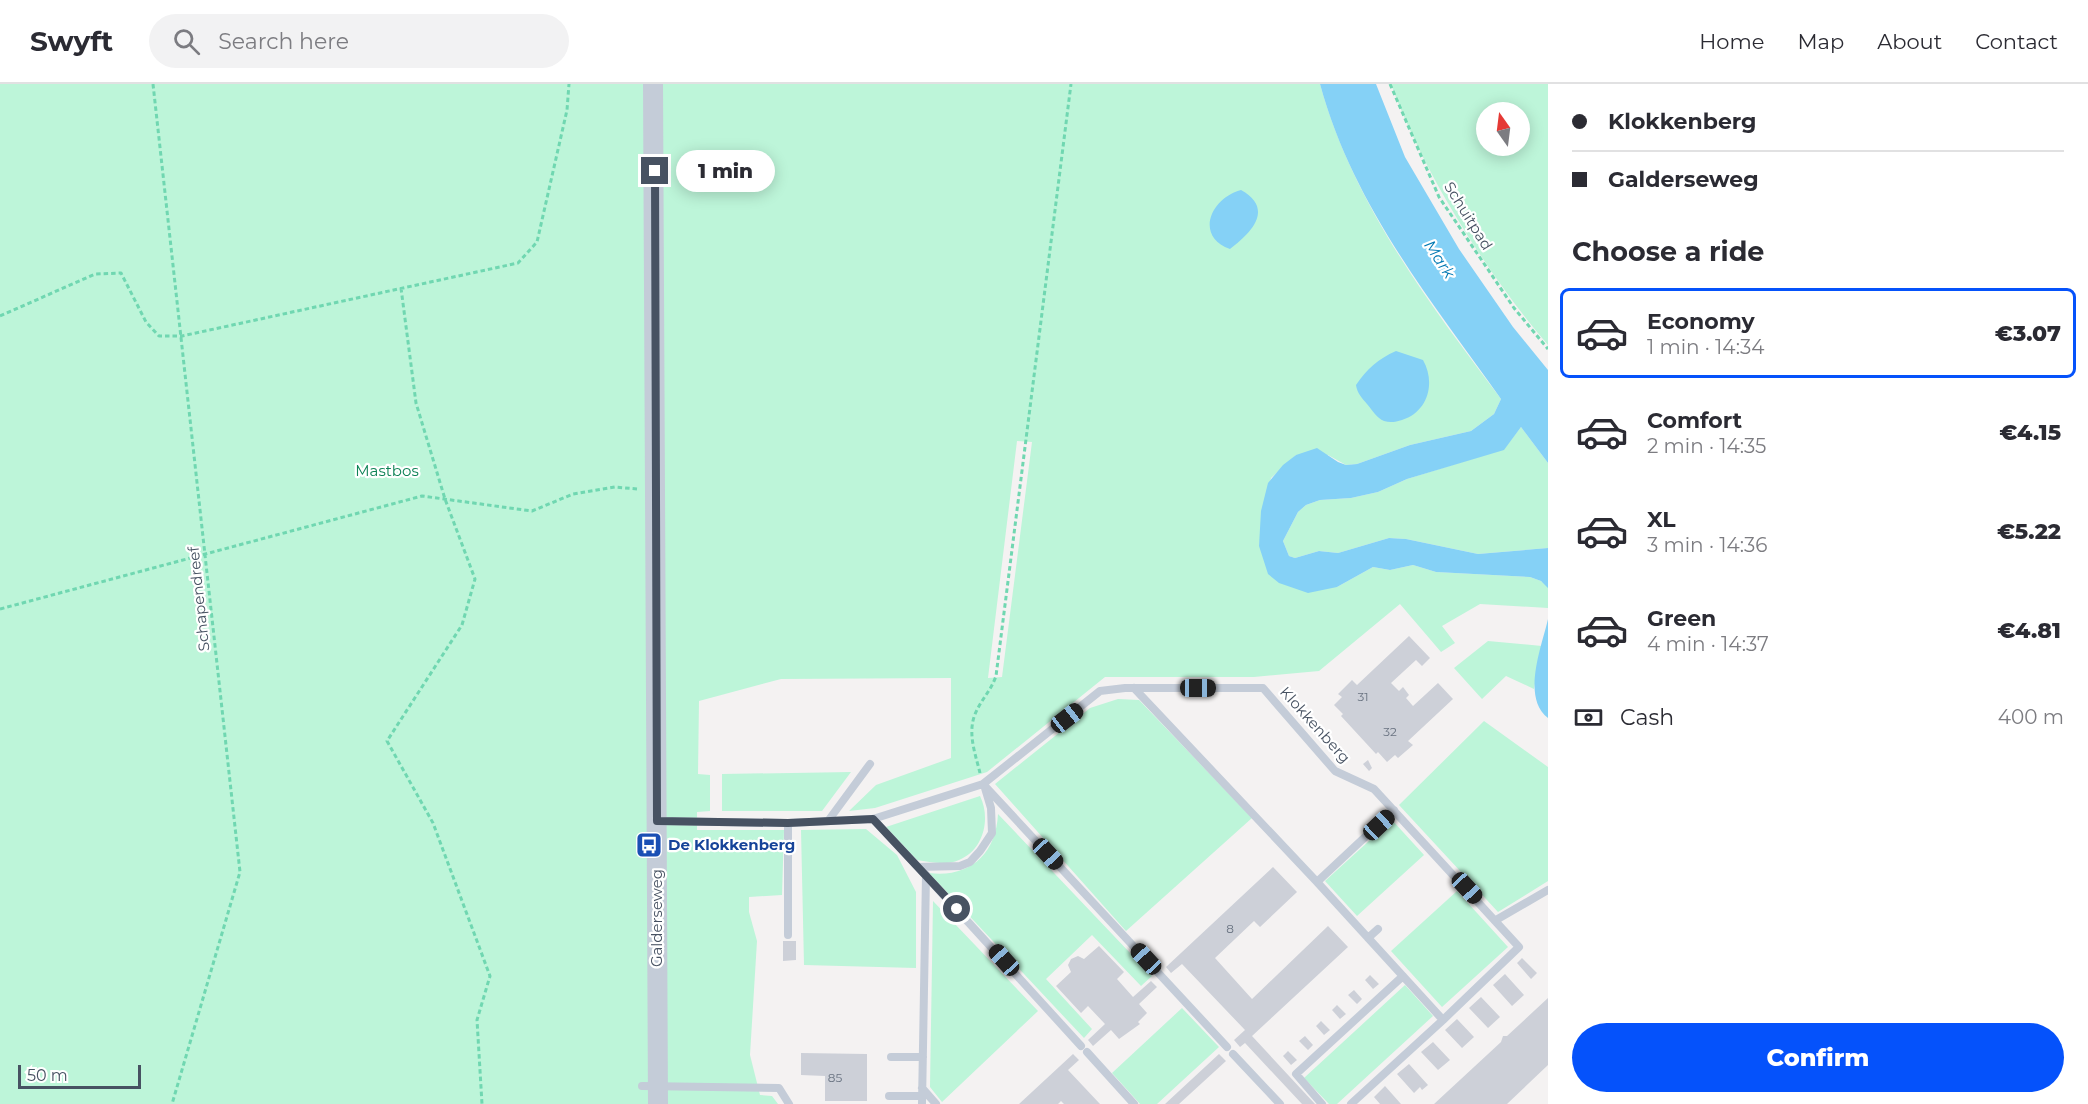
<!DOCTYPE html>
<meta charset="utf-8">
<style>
body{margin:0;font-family:Montserrat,sans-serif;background:#f2f2f3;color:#2b2b33;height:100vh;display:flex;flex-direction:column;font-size:22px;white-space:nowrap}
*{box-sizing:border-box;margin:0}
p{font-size:20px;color:#7c7c81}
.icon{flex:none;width:33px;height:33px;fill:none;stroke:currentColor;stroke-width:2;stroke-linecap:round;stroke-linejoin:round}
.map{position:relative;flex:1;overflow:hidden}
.panel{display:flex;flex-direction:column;background:#fff;width:540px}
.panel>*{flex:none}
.banner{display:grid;align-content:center;height:132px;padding:0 24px;background:#fff}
.needle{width:39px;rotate:346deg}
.controls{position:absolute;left:1476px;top:18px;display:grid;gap:12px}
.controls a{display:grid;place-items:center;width:54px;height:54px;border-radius:50%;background:#fff;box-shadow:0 3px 15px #0003;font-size:30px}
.scale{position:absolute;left:18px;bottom:15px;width:123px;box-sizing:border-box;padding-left:6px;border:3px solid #475262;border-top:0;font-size:16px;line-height:21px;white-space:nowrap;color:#475262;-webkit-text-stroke:4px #fff;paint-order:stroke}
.end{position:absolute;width:27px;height:27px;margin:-14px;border:8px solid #475262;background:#fff;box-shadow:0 0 0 3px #fff}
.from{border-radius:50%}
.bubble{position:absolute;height:42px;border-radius:21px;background:#fff;box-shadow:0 3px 15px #0003;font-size:20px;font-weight:800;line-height:42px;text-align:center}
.car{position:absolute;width:18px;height:36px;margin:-18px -9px;border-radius:8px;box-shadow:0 0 4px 2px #0007;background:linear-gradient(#222 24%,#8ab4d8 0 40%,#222 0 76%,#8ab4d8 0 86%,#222 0)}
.banner b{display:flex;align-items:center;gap:21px;height:57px;font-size:22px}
.banner b+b{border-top:2px solid #e1e1e2}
.banner i{width:15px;height:15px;background:#2b2b33}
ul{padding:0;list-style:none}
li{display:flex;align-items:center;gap:18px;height:90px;margin:0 12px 9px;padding:0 12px;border:3px solid transparent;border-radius:9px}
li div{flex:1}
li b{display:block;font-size:22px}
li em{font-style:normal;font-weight:800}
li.selected{border-color:#0552fb}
li>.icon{width:54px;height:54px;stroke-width:1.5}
h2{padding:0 24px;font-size:27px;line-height:72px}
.pay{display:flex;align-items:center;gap:15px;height:66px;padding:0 24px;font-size:22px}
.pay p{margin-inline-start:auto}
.action{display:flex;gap:12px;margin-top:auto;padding:12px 24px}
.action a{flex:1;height:69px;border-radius:36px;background:#0552fb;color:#fff;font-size:24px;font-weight:800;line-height:69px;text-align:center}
header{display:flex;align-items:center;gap:36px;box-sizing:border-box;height:84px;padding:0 30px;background:#fff;border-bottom:2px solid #e1e1e2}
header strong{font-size:28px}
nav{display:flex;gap:33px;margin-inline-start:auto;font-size:21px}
.search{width:420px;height:54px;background:#f2f2f3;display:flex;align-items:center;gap:15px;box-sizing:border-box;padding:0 21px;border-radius:33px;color:#7c7c81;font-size:22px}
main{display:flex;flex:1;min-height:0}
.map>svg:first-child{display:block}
</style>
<header>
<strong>Swyft</strong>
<div class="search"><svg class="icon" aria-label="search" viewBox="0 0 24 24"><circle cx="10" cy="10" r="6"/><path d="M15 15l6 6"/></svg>Search here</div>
<nav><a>Home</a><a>Map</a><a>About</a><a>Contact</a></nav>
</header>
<main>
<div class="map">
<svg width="1548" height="1020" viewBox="0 0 1548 1020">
<rect width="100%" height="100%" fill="#f4f2f2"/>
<path fill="#bdf5d9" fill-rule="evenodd" d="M0,0h1320c33,119 108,218 181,315l-7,15 -23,17 -61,14 -53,19 -11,1 -18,-10h-32l-25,23 -12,68 78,41 36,-20 17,3 23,-5 23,7 94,5 11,4 7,6v21l-68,-4 -38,22 13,17 -14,9 -41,-48 -81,67 -65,6h-149l-118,95 -112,36 -26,3 27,-26 75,-27v-80l-170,1 -82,22 -1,73 12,1v36l-13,1v18h87l-2,65 -33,2v15l8,29 -7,114 10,40 12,1 6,8h-778zM1017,357l15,1 -30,235 -14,1z
M1391,0h157v261c-61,-71 -125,-173 -157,-261zM1486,28h34v34h-34z
M1521,343l27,36v85l-70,6 -72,-15 -17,-1 -51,15 -19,-2 -24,7 -6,-2 -6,-15 15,-29 8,-7 14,-5 31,-2 27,-6 29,-13 97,-30z
M1488,557l54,5 -8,43 -28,-13 -24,23 -28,-31z
M1118,615l21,1 113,118 -126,113 -131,-147 95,-76z
M1484,637l64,46v114l-50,31 -99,-107z
M851,688l-29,39h-100v-37z
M980,712c11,22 4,54 -21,64 -13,6 -29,2 -42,0l-31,-33z
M998,730l154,162 -11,10 -49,-51 -46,44 46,50 -8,9 -155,-165c40,5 67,-18 69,-59z
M1392,736l32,35 -67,61 -32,-35z
M866,745l31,26 19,37v76l-112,-3 -3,-135z
M1457,807l51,56 -66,60 -51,-56z
M933,817l105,110 -96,91 -12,-15z
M1405,901l28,31 -96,88h-8l-25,-26z
M1182,924l37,39 -62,57h-17l-28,-31z"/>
<path fill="#85d1f6" d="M1320,0h56l29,73 54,92 54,78 35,43v93l-27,-36 -17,23 -97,29 -29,13 -27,6 -31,2 -14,5 -8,7 -15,29 6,15 6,2 24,-7 19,2 51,-15 17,1 72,15 70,-6v40l-7,-7 -11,-4 -94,-5 -23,-7 -23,5 -17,-3 -36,20 -29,6 -29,-10 -11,-9 -9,-28 2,-35 7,-28 15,-18 13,-10 21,-7 21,14 8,3 11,-1 53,-19 61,-14 23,-17 7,-15c-71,-100 -148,-194 -181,-315z
M1241,106c34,19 10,43 -11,59 -36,-13 -19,-51 11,-59z
M1396,267l27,9c13,23 5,52 -21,60 -6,2 -12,3 -18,1 -7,-3 -12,-11 -17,-17 -5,-6 -10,-11 -11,-19 11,-16 22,-26 40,-34z
M1548,535v99c-27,-21 -6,-72 0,-99z"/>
<path fill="#cdd0d8" d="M1409,552l21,22 -8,8 -6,-6 -25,23 8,8 4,-4 6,8 -3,3 7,8 25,-23 15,16 -45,42 5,4 -15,13 -3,-3 -8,7 -9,-10 -2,2 -35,-38 2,-2 -9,-9 8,-8 -4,-3 14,-14 5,5z
M1368,676l4,8 -3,3 -6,-7z
M1273,783l24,25 -37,35 -6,-6 -39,37 37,41 76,-73 20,21 -96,89 63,68h-13l-57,-61 -5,4 -6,-7 11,-10 -63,-66 -11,9 -5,-6z
M783,857h13v19l-13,1z
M1099,862l25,26 -7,7 16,18 18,-16 6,6 -18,17 8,9 -9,9 2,2 -21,15 -8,-9 -18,16 -5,-6 17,-16 -17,-18 -7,7 -25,-27 15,-14 -3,-7 3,-6 7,-3 6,3z
M1522,874l15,15 -6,6 -14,-16z
M1505,890l19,21 -12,11 -19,-21z
M1370,891l9,9 -6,5 -8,-9z
M1354,906l8,9 -5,5 -9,-9z
M1481,913l19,20 -12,11 -19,-20z
M1548,914v67l-41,39h-73l67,-62 2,-6h4z
M1337,921l9,9 -6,5 -8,-9z
M1457,935l17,18 -12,11 -17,-18z
M1321,937l9,9 -6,5 -8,-9z
M1305,952l8,9 -5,5 -9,-9z
M1433,958l17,18 -12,10 -17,-18z
M1288,967l9,9 -6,5 -8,-9z
M801,969l66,1v47h-42v-25l-24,-1z
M1073,970l6,6 -11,10 32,34h-36l-3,-3 -3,3h-39z
M1219,970l7,7 -47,43h-14z
M1409,980l19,21 -6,5 -2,-3 -6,6 -17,-19z
M1385,1002l16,18h-21l-6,-7z"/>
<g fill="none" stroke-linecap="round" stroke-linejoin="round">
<path stroke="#70d7b1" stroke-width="3" stroke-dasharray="4.5 3" stroke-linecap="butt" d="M153,0l87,788 -68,232
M1390,0l49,113 75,111 34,41
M401,204l15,115 29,96 30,80 -13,46 -75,116 46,82 57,153 -13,44 5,84
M0,232l95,-42 26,-1 25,49 13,14h23l336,-73 19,-21 30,-132 2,-26
M0,525l422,-113 110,15 41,-17 42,-7 22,2
M980,689c-4,-17 -12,-37 -6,-56 5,-15 17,-26 22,-41l75,-592"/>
<path stroke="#c4ccd8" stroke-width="8" d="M1134,604l183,194
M983,700l244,263
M873,735l45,48 42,-1 10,-4 10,-11 12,-18 -1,-25 -6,-20
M658,737l130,2 85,-4 110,-35 117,-93 25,-3h138l72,83 39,18 145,158 -76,73 -126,-138 77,-72
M828,737l42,-57
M918,783l163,179
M1496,836l52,-30
M788,851v-112
M1368,854l10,-9
M1087,968l47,52
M1233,970l47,50
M891,973h32
M642,1002l137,2 10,16
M922,1004l14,16
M889,1012h33
M922,1020l4,-229
M1322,1020l-26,-30 107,-98
M1351,1020l92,-84"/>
<path stroke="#c4ccd8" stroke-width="20" d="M653,0l5,1020"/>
</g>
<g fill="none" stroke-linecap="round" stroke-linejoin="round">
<path stroke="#475262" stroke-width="8" d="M655,87l2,650 131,2 85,-4 84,90"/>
</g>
<defs>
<symbol id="bus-square" viewBox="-11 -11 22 22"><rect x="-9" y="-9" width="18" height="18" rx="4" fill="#1a4fb4" stroke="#fff"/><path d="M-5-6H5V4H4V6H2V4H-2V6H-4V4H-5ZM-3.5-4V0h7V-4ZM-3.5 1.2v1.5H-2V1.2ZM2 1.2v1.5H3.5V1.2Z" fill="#fff"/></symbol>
</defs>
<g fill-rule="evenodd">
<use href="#bus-square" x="634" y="746" width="30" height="30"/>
</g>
<g text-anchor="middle" stroke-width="4.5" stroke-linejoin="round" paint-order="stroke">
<g font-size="12" fill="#687280">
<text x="1363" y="617">31</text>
<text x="1390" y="652">32</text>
<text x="1230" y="849">8</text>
<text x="835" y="998">85</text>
</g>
<g font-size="15" fill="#475262" stroke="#fff">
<text transform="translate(1468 132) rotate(58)" y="5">Schuitpad</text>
<text transform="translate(199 515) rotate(-96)" y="5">Schapendreef</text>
<text transform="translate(1315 641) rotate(48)" y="5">Klokkenberg</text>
<text transform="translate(657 834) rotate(-90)" y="5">Galderseweg</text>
</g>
<g font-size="15" fill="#0d8255" stroke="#fff">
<text x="387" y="392">Mastbos</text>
</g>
<g font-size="15" font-weight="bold" fill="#164399" stroke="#fff" text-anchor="start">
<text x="668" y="766">De Klokkenberg</text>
</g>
<g font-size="16" font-style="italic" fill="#0179b3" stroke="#fff">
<text transform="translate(1440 175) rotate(57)" y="6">Mark</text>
</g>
</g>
</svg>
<div class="controls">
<a><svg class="needle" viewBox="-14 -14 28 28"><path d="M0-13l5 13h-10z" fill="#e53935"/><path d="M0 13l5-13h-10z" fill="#7c7c81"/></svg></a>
</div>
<div class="scale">50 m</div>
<i class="end from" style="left:957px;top:825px"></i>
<i class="end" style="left:655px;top:87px"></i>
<div class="bubble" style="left:676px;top:66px;width:99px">1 min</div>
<i class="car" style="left:1198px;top:604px;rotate:90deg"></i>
<i class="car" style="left:1067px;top:634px;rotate:52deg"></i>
<i class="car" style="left:1379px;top:741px;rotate:47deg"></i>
<i class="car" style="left:1048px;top:770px;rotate:137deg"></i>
<i class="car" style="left:1467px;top:804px;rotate:137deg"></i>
<i class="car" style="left:1146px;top:875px;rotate:317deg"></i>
<i class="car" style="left:1004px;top:876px;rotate:318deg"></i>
</div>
<section class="panel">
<div class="banner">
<b><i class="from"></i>Klokkenberg</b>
<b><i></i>Galderseweg</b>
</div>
<h2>Choose a ride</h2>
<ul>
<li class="selected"><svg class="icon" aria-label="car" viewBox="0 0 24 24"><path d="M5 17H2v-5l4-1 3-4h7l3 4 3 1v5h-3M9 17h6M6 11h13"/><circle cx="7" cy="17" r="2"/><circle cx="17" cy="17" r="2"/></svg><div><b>Economy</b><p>1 min · 14:34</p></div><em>€3.07</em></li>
<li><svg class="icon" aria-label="car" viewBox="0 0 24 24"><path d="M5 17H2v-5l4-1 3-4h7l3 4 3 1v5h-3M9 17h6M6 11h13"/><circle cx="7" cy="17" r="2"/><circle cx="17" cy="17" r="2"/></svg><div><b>Comfort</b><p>2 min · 14:35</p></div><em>€4.15</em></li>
<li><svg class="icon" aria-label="car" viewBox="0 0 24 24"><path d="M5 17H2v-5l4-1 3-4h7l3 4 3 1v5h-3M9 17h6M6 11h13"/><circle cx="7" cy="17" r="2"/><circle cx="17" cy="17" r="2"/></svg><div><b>XL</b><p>3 min · 14:36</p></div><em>€5.22</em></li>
<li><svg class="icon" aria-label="car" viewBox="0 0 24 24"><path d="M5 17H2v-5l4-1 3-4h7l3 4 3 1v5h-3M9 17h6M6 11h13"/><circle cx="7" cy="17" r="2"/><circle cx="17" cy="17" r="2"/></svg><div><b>Green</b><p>4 min · 14:37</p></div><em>€4.81</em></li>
</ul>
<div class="pay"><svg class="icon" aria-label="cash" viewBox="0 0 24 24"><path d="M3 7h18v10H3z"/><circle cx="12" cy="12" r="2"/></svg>Cash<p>400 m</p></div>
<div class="action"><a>Confirm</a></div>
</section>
</main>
